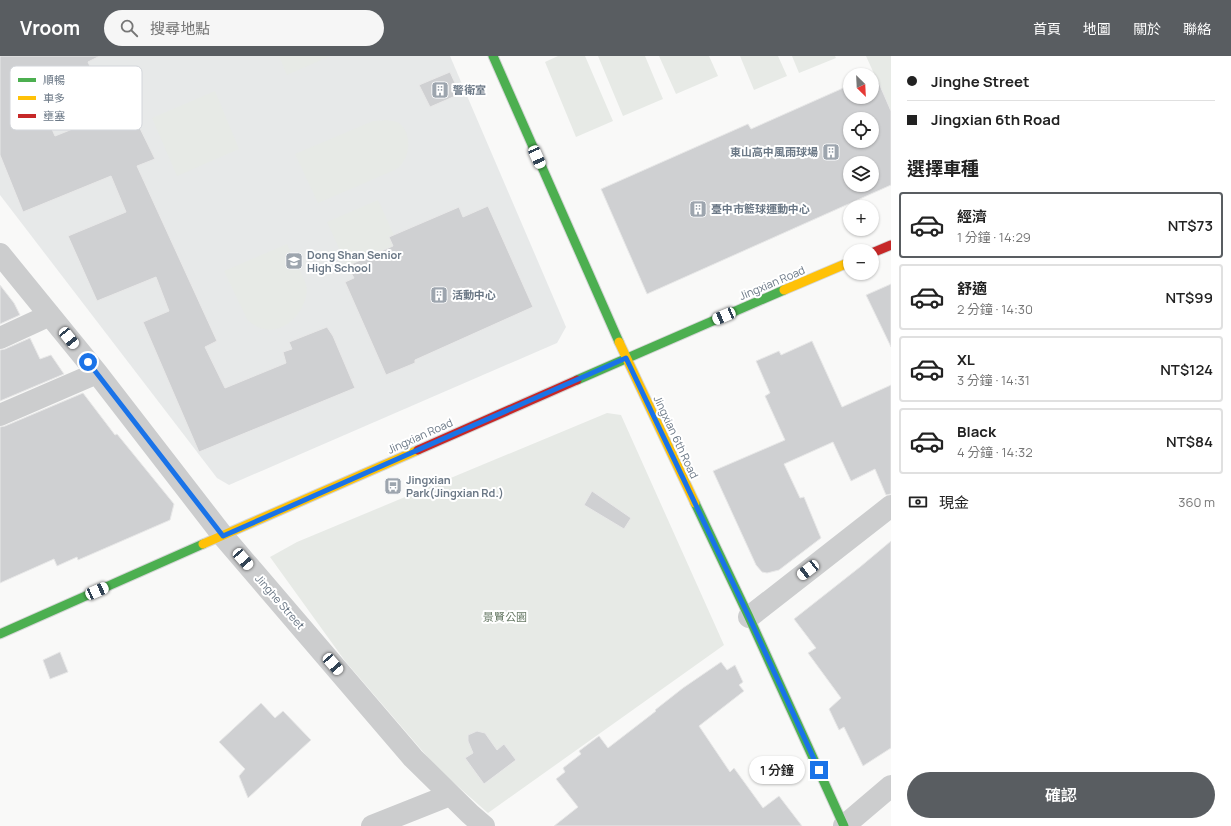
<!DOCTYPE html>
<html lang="zh-TW">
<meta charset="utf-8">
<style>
body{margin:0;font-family:Manrope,"Noto Sans TC",sans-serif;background:#f6f6f6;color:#222;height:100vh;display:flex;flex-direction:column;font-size:15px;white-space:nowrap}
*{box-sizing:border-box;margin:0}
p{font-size:13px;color:#767676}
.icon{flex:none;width:22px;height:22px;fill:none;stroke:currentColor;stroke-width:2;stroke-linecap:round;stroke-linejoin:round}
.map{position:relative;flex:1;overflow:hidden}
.sheet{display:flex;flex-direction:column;background:#fff;width:340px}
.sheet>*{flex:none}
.guide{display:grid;align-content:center;height:88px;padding:0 16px;background:#fff}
.needle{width:26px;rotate:156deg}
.controls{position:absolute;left:843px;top:12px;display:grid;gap:8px}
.controls a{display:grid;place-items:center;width:36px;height:36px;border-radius:50%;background:#fff;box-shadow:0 1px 3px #0004;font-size:20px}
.end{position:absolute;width:18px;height:18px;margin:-9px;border:5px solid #1a73e8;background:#fff;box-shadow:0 0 0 2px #fff}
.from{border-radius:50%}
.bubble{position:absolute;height:28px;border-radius:14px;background:#fff;box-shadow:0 1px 3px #0004;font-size:13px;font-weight:600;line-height:28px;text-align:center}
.car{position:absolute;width:12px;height:24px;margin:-12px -6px;border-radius:5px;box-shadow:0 0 3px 1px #0007;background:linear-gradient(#fff 24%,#345 0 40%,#fff 0 76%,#345 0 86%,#fff 0)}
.guide b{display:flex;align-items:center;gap:14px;height:38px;font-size:15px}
.guide b+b{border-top:1px solid #e0e0e0}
.guide i{width:10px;height:10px;background:#222}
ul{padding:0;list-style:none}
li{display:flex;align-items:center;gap:12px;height:66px;margin:0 8px 6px;padding:0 8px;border:2px solid #e0e0e0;border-radius:4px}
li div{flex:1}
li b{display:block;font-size:15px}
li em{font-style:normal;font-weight:600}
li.selected{border-color:#595d61}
li>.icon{width:36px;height:36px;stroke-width:1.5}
h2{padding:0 16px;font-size:18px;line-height:48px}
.pay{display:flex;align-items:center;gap:10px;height:44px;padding:0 16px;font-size:15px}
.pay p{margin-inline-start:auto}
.button{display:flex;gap:8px;margin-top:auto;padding:8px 16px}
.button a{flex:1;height:46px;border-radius:24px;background:#595d61;color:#fff;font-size:16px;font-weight:600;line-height:46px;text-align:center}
header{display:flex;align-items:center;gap:24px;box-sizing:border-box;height:56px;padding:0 20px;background:#595d61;color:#fff}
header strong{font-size:19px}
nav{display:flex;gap:22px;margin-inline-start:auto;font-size:14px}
.search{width:280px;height:36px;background:#f6f6f6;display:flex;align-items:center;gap:10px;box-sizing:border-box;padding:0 14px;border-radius:22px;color:#767676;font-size:15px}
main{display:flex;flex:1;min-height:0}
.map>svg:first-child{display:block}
</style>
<header>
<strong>Vroom</strong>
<div class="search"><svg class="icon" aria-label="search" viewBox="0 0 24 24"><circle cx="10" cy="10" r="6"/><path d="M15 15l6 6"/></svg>搜尋地點</div>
<nav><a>首頁</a><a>地圖</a><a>關於</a><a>聯絡</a></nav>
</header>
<main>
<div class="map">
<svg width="891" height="770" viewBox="0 0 891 770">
<rect width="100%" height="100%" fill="#f9f9f8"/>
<path fill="#e7e9e9" d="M0,0h450l116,271 -9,16 -328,142 -12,-7 -217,-283z"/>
<path fill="#e7eae6" d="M279,0h51l-43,19z
M558,0h27l28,65 -37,16 -31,-75z
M598,0h47l18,43 -40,17z
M659,0h50l9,20 -42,18z
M740,0h38l9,20 -33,14z
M792,0h43l1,2 -37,15z
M866,0h25v55z
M215,35l24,58 -62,27 -25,-58z
M387,64c3,1 9,1 12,3 13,10 11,31 2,42 -3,4 -7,5 -11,7l-72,31 -23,-49 78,-33z
M378,144l16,35 -5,2 4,9 -46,20 -20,-44z
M287,188c3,7 20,39 20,44 -1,31 -35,57 -60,31l-23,-48z
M607,357l14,2 103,230 -236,168 -51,-45 -92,-107 -75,-104 27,-15z"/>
<path fill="#cfd0d2" stroke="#e8e8e8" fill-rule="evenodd" d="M0,0h100l-12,6 26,57 18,-7 23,47 -18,7 80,175 -12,6 20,41 61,-25 -3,-11 9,-3 -3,-7 38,-15 6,9 22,52 -156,64 -56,-130 26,-11 -13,-34 -59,24 -29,-65 58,-24 -15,-36 -88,36 -23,-57zM69,13l21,53 -35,14 -23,-52z
M450,16l10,22 -30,13 -11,-22z
M875,18l16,37v74l-244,109 -46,-105 147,-65 3,5 99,-44v12h22v-22zM850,63h22v22h-22zM850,107h22v22h-22z
M488,150l45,101 -118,53v3l-29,12 -41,-93 9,-4 -7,-12 46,-20 -4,-9 70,-30 4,10z
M891,228v63l-25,-52z
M0,229l14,18 6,12 -20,9z
M30,282l10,21 11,-4 13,19 -64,27v-51l5,-1z
M812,285l30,66 49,-22v109l-5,1 -11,-26 -24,12 -18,-39 -49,22 16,34 4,-1 17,41 -42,32 -12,3 -5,-1 -6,-7 -43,-94 72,-31 -20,-44 5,-3 -14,-32 23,-10 2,4z
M83,337l32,42 2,-1 57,70 -4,16 -92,40 -1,-3 -20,9 -3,-7 -54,24v-156l5,-1z
M592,435l39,27 -7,11 -40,-24z
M891,485v207l-28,18 -19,-39 -5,3 -10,-21 12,-11 -33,-45 8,-5 -22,-29 66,-52z
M60,596l8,20 -18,7 -7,-19z
M721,606l6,8 8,-5 8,17 -4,3 5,6 -45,35 31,46 4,-4 29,40 16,-12 23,30h-248l24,-19 -22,-28 9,-7 -2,-4 18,-14 -2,-3 20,-15 9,12 48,-37 -1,-1 28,-22z
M261,647l14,15 8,-7 28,29 -63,58 -9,-22 6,-7 -26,-27z
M477,675l8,2 12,17 7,-6 12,16 -32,24 -19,-26 8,-5 -5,-12v-6z"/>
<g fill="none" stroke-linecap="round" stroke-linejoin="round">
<defs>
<path id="fast" d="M493,0l126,286
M577,324l207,-90
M695,447l54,114 95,209
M0,578l203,-90"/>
<path id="slow" d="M784,234l66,-28
M619,286l76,161
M203,488l215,-94"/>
<path id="jam" d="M872,197l19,-8
M418,394l159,-70"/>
</defs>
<use href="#fast" stroke="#d5d6d6" stroke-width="11"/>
<use href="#slow" stroke="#d5d6d6" stroke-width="11"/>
<use href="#jam" stroke="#d5d6d6" stroke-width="11"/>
<path stroke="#cccdce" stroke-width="22" d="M0,198l97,119 126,163 190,222 57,56 14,12
M0,282l50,-23
M0,359l97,-42
M749,561l142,-111
M372,770l78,-31
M844,770l47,-40"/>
<use href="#fast" stroke="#4caf50" stroke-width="9"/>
<use href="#slow" stroke="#ffc107" stroke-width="9"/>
<use href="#jam" stroke="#c62828" stroke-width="9"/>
</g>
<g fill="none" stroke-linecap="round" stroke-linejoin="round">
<path stroke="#1a73e8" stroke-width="5" d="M88,306l135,174 403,-178 123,259 70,153"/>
</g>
<defs>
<symbol id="building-square" viewBox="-11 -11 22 22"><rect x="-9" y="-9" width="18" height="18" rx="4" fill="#9da5ae" stroke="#fff"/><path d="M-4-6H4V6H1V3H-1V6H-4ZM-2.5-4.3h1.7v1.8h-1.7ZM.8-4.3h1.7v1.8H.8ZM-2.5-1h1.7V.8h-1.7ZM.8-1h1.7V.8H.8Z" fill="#fff"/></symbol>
<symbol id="school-square" viewBox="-11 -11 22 22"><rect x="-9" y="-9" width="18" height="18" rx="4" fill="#9da5ae" stroke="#fff"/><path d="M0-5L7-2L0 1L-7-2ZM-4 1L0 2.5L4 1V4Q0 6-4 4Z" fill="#fff"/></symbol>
<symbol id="bus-square" viewBox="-11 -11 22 22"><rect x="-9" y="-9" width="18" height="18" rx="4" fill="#9da5ae" stroke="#fff"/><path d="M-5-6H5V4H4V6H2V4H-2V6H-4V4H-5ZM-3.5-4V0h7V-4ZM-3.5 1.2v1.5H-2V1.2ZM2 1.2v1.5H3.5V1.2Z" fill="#fff"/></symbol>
</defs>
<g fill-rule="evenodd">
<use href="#building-square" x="430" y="24" width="20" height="20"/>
<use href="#building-square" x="821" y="86" width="20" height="20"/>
<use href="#building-square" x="688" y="143" width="20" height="20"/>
<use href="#school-square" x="284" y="195" width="20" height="20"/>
<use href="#building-square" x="429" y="229" width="20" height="20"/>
<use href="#bus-square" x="383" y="420" width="20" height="20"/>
</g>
<g text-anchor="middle" stroke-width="4" stroke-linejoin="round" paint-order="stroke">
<g font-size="11" font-weight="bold" fill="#6b7886" stroke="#fff" text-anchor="start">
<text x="453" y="38">警衛室</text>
<text x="818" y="100" text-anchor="end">東山高中風雨球場</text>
<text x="711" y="157">臺中市籃球運動中心</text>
<text x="307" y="203">Dong Shan Senior<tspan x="307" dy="13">High School</tspan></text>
<text x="452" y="243">活動中心</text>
<text x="406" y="428">Jingxian<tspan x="406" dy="13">Park(Jingxian Rd.)</tspan></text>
</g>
<g font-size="11" fill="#6b7886" stroke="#fff">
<text transform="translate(772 227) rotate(-23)" y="4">Jingxian Road</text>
<text transform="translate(420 380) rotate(-24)" y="4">Jingxian Road</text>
<text transform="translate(676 381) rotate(65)" y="4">Jingxian 6th Road</text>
<text transform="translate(280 546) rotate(49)" y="4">Jinghe Street</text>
</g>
<g font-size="11" fill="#677965" stroke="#fff">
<text x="505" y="565">景賢公園</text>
</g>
</g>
<rect x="10" y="10" width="132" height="64" rx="6" fill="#fff" stroke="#d3d6db" stroke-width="1"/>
<rect x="18" y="22" width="18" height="4" fill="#4caf50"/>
<rect x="18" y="40" width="18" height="4" fill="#ffc107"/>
<rect x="18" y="58" width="18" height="4" fill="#c62828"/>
<g font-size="11" fill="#6b7886">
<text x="43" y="28">順暢</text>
<text x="43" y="46">車多</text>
<text x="43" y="64">壅塞</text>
</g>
</svg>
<div class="controls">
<a><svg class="needle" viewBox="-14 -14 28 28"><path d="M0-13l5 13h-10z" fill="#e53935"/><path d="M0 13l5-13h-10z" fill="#767676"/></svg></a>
<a><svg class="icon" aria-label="locate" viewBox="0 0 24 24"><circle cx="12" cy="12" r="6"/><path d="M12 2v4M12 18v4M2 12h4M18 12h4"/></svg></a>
<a><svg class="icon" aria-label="layers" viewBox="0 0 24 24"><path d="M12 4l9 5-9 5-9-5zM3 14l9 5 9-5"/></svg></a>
<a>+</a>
<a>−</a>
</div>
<i class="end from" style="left:88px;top:306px"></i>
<i class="end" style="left:819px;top:714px"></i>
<div class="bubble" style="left:749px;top:700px;width:56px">1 分鐘</div>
<i class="car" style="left:537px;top:101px;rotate:156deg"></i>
<i class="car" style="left:724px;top:260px;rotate:247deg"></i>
<i class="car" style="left:69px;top:282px;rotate:141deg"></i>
<i class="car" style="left:243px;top:503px;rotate:139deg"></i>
<i class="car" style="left:808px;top:514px;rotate:232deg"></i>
<i class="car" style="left:97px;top:535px;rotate:66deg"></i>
<i class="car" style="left:333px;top:608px;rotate:139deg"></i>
</div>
<section class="sheet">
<div class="guide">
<b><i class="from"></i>Jinghe Street</b>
<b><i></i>Jingxian 6th Road</b>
</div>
<h2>選擇車種</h2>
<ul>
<li class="selected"><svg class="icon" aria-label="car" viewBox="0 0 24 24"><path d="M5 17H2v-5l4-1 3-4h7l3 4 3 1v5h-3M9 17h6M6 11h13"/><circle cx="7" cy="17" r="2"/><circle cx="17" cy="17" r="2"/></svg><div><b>經濟</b><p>1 分鐘 · 14:29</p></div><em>NT$73</em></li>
<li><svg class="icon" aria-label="car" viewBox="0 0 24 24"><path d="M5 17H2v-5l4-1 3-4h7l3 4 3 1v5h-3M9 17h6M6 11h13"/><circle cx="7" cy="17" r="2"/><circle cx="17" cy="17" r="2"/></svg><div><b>舒適</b><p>2 分鐘 · 14:30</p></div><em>NT$99</em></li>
<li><svg class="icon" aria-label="car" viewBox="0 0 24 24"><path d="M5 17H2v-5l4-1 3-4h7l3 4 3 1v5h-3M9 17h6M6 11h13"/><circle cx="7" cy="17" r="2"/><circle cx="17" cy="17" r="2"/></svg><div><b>XL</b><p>3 分鐘 · 14:31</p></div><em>NT$124</em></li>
<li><svg class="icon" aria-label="car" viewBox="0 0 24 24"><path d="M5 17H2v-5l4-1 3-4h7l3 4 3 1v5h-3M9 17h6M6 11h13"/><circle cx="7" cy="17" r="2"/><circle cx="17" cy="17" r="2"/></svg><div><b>Black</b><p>4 分鐘 · 14:32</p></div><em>NT$84</em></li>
</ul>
<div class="pay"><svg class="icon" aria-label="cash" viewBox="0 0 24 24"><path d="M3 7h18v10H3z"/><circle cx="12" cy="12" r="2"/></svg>現金<p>360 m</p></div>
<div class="button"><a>確認</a></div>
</section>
</main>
